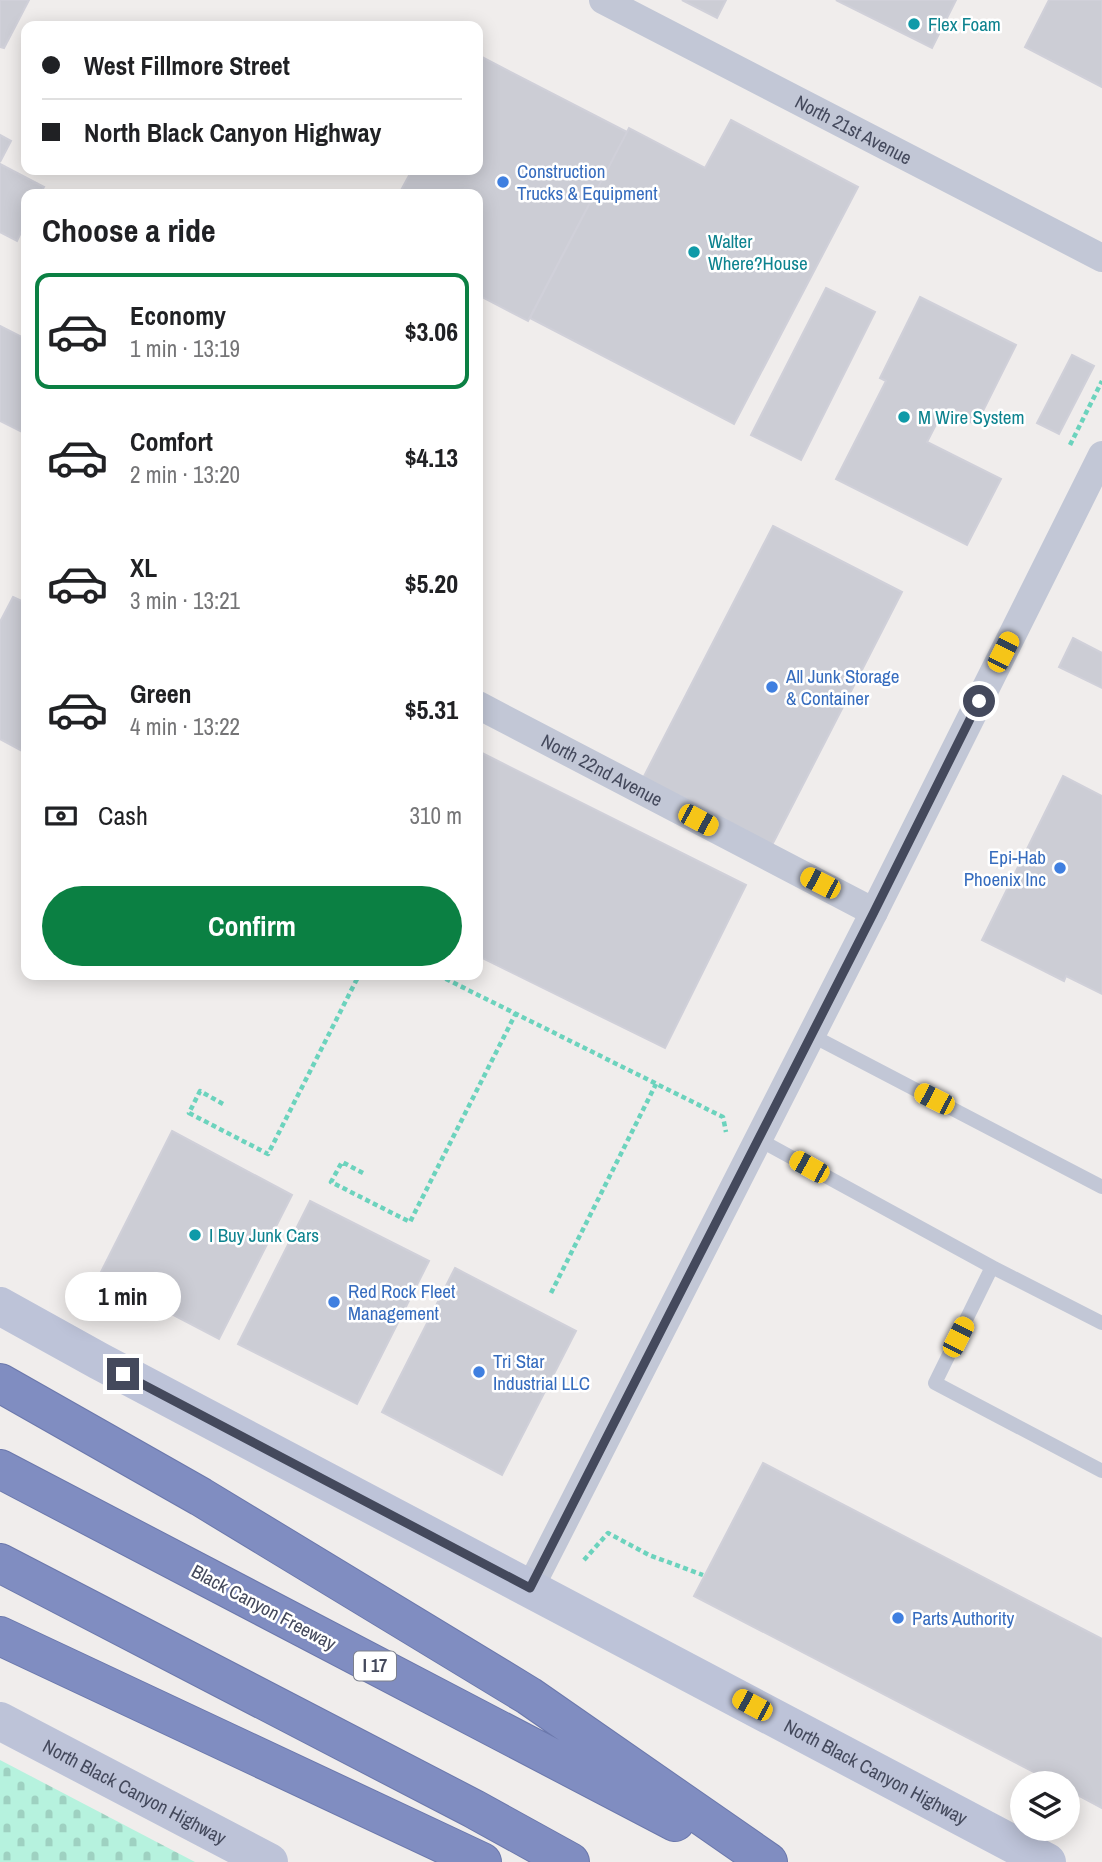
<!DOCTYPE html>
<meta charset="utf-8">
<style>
body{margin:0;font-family:"Archivo Narrow",sans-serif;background:#f2f2f2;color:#202124;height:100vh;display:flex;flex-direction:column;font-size:26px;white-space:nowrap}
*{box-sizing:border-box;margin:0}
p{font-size:23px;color:#757577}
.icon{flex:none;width:38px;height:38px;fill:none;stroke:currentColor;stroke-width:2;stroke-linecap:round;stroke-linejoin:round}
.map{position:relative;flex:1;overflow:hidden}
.panel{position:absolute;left:21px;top:189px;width:462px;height:791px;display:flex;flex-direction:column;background:#fff;border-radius:14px;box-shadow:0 4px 18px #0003}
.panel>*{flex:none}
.guide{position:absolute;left:21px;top:21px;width:462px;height:154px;border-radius:14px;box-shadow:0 4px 18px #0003;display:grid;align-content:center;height:154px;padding:0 21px;background:#fff}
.buttons{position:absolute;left:1010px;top:1771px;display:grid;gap:14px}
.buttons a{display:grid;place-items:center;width:70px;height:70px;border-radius:50%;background:#fff;box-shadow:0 4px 18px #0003;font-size:35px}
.end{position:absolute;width:32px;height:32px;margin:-16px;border:9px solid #44495c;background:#fff;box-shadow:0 0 0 4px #fff}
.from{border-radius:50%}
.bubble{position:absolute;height:49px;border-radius:24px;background:#fff;box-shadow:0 4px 18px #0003;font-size:23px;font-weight:700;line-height:49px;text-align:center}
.car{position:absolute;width:21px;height:42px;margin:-21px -10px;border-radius:9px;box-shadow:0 0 5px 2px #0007;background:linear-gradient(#f5c518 24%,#345 0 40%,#f5c518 0 76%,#345 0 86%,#f5c518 0)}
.guide b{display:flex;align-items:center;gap:24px;height:66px;font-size:26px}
.guide b+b{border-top:2px solid #e0e0e0}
.guide i{width:18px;height:18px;background:#202124}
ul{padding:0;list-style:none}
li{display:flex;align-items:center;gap:21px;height:116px;margin:0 14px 10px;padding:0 7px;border:4px solid transparent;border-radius:14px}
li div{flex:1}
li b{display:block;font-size:26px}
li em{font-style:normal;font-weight:700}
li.current{border-color:#0b8043}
li>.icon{width:63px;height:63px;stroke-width:1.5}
h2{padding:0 21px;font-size:32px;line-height:84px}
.pay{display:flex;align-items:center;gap:18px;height:77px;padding:0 21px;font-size:26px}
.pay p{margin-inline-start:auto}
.cta{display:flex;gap:14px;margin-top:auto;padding:14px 21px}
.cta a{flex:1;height:80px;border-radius:42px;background:#0b8043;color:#fff;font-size:28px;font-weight:700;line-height:80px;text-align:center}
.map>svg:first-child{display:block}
</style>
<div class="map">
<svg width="1102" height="1862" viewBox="0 0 1102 1862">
<defs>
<pattern id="cemetery-stones" width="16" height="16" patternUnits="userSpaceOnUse" patternTransform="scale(1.75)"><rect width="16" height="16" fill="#b6f2de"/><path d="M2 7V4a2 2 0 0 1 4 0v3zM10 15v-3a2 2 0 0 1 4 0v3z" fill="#9ed1c1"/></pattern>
</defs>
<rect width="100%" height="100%" fill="#f0edec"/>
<path fill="url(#cemetery-stones)" d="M0,1760l195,102h-195z"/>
<path fill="#cccdd5" stroke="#d0d0d9" stroke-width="2" d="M0,0h29l-25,48 -4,-1z
M682,0h44l-9,18z
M836,0h120l-24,48z
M1049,0h53v87l-77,-40z
M478,55l149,77 -99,189 -50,-26v-101h-79l13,-24h66z
M731,120l127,67 -124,237 -204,-106 99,-190 76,40z
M0,135l11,6 -11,21z
M0,164l44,23 -4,7h-14v28l-9,19 -17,-9z
M826,288l49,24 -74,148 -50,-25z
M920,297l96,48 -40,80 -32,-16 -17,33 74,37 -34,66 -131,-66 50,-98 -6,-3z
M0,326l26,13v95l-26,-13z
M1072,355l22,11 -35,68 -22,-11z
M773,526l129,66 -132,257 -129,-67z
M13,597l13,6v150l-26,-14v-117z
M1073,638l29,15v35l-43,-21z
M478,751l268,134 -81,163 -187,-92z
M1063,776l39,20v198l-36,-18 -2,5 -82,-41z
M172,1131l120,64 -73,144 -120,-63z
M310,1201l119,60 -72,143 -119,-60z
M455,1268l121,63 -74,144 -120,-63z
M763,1463l339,176v169l-34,-18v-7h-13l-361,-187z"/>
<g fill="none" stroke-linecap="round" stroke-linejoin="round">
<defs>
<path id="motorway" d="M0,1383l201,114 328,199 239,166
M0,1469l675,353
M0,1563l474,246 96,53
M0,1636l482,226"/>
</defs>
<use href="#motorway" stroke="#6b78ac" stroke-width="40"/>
<path stroke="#6cd3bd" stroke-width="4.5" stroke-dasharray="5 3.5" stroke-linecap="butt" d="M1070,445l32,-64
M438,975l285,142 3,15
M223,1104l-23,-13 -11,22 79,41 91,-179
M363,1173l-21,-11 -11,20 79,40 106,-209
M551,1293l105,-209
M584,1560l24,-27 41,22 54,20"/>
<path stroke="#c2c7d6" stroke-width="14" d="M811,1035l291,152
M758,1139l234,128 -57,116 167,88
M992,1267l110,56"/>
<g stroke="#c2c7d6" stroke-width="28">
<path id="s1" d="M603,0l499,258"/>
<path id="s2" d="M478,705l396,207"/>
<path d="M530,1588l344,-676 228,-457"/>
</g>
<g stroke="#bdc3d8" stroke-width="38">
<path id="s3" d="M0,1306l99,55 948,501"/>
<path id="s4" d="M0,1721l269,141"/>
</g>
<use href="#motorway" stroke="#808dc1" stroke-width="38"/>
</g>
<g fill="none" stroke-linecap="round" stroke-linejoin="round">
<path stroke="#44495c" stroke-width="9" d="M123,1374l407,214 344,-676 105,-211"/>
</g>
<g fill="#0f9aa8" stroke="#fff" stroke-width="2.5">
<circle cx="914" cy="24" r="7"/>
<circle cx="694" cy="252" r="7"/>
<circle cx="904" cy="417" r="7"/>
<circle cx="195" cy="1235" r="7"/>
</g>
<g fill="#3f7fe0" stroke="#fff" stroke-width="2.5">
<circle cx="503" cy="182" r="7"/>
<circle cx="772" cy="687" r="7"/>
<circle cx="1060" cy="868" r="7"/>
<circle cx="334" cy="1302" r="7"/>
<circle cx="479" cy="1372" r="7"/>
<circle cx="898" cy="1618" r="7"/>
</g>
<g text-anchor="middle" stroke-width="5" stroke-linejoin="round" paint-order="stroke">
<rect fill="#fff" stroke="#7c808d" stroke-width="2" x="354" y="1651.5" width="42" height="29" rx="5"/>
<g font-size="18" font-weight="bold" fill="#44495c">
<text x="375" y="1672">I 17</text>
</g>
<g font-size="19" fill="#0d838f" stroke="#fff" text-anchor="start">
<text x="928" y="31">Flex Foam</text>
<text x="708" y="248">Walter<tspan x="708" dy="22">Where?House</tspan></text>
<text x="918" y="424">M Wire System</text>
<text x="209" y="1242">I Buy Junk Cars</text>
</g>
<g font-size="19" fill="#44495c" stroke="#fff">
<text dy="7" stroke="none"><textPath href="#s1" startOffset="282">North 21st Avenue</textPath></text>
<text dy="7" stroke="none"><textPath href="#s2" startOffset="140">North 22nd Avenue</textPath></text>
<text transform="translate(264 1607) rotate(28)" y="7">Black Canyon Freeway</text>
<text dy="7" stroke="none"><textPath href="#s3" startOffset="992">North Black Canyon Highway</textPath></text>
<text dy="7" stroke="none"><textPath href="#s4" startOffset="152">North Black Canyon Highway</textPath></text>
</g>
<g font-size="19" fill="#366cbe" stroke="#fff" text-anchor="start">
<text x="517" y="178">Construction<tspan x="517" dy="22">Trucks &amp; Equipment</tspan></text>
<text x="786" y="683">All Junk Storage<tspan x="786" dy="22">&amp; Container</tspan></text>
<text x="1046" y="864" text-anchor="end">Epi-Hab<tspan x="1046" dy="22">Phoenix Inc</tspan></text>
<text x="348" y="1298">Red Rock Fleet<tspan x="348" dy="22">Management</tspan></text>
<text x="493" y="1368">Tri Star<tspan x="493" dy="22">Industrial LLC</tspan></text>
<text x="912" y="1625">Parts Authority</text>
</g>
</g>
</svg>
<div class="buttons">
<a><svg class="icon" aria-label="layers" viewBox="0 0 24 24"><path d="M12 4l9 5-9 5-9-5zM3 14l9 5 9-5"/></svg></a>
</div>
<i class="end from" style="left:979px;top:701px"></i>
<i class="end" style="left:123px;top:1374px"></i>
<div class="bubble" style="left:65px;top:1272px;width:116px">1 min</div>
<i class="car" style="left:1003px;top:652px;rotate:27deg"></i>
<i class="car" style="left:698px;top:820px;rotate:118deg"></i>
<i class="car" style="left:820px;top:883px;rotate:297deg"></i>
<i class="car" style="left:934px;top:1099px;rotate:297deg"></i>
<i class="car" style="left:809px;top:1167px;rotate:299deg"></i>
<i class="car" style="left:958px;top:1337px;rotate:27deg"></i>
<i class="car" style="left:752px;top:1705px;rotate:298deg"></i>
<div class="guide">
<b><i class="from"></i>West Fillmore Street</b>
<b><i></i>North Black Canyon Highway</b>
</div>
<section class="panel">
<h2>Choose a ride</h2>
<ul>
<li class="current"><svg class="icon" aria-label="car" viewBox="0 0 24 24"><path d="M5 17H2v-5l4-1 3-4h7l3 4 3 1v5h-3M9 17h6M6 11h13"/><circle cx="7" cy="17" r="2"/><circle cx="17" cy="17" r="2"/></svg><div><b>Economy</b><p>1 min · 13:19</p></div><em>$3.06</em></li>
<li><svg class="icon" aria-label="car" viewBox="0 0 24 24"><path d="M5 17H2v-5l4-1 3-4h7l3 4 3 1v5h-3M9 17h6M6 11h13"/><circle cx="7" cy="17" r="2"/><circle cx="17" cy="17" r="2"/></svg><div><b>Comfort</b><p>2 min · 13:20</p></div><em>$4.13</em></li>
<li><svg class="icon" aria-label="car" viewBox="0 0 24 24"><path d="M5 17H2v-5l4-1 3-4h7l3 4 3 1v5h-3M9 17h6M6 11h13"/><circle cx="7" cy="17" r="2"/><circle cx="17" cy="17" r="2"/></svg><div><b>XL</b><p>3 min · 13:21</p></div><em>$5.20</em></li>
<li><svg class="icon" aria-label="car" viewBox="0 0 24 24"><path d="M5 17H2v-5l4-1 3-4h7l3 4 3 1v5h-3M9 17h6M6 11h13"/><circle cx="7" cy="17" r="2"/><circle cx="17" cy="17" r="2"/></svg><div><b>Green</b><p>4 min · 13:22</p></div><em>$5.31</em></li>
</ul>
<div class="pay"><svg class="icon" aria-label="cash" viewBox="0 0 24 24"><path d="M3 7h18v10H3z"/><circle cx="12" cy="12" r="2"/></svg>Cash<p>310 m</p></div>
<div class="cta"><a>Confirm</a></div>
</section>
</div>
